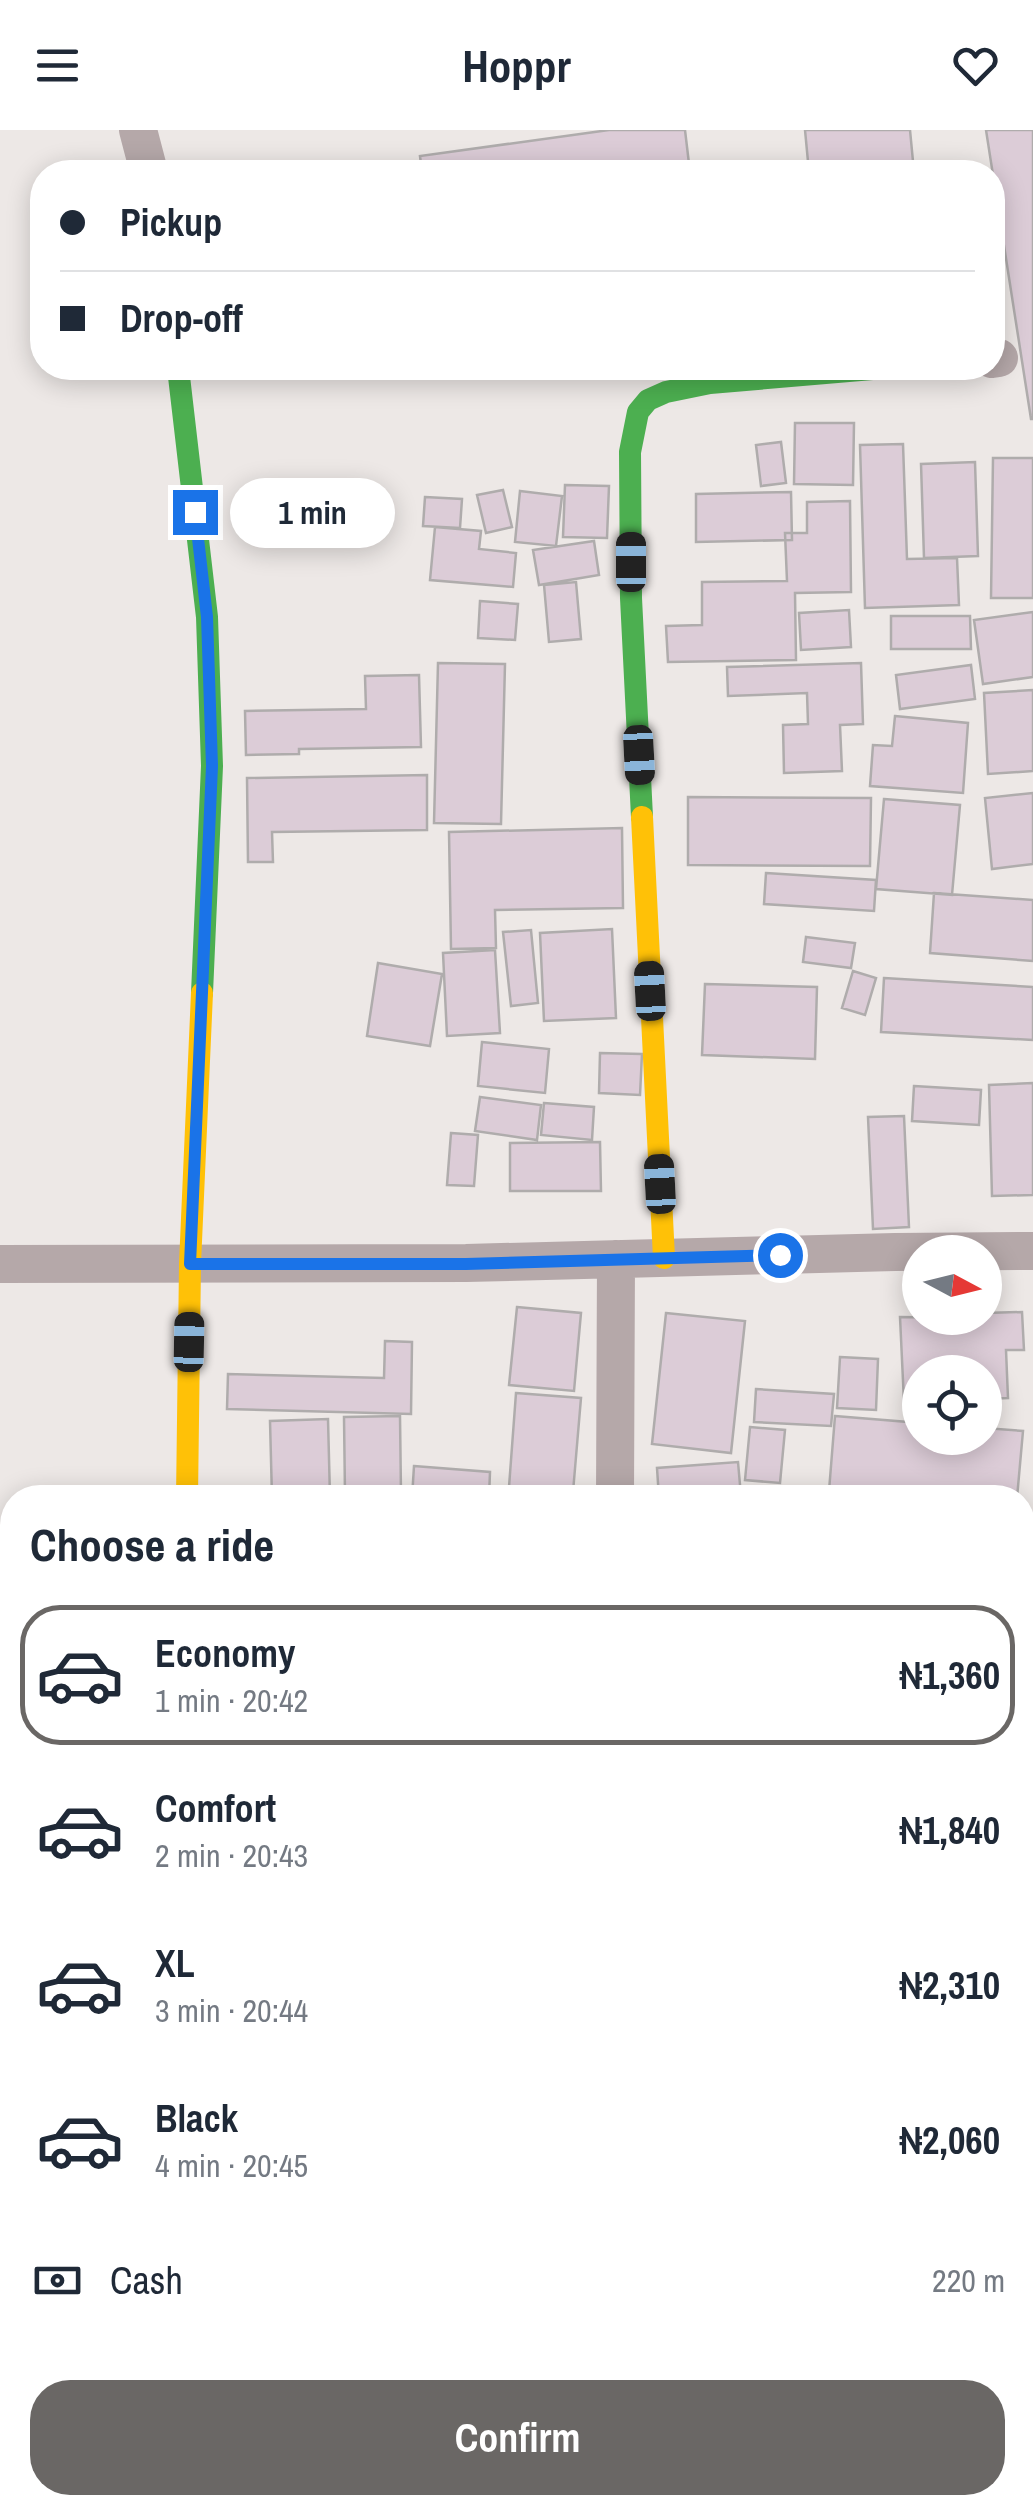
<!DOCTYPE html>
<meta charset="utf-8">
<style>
body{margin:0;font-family:"Archivo Narrow",sans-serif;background:#f6f6f7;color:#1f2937;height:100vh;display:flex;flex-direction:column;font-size:38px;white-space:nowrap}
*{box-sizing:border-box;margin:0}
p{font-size:32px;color:#747a83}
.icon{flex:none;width:55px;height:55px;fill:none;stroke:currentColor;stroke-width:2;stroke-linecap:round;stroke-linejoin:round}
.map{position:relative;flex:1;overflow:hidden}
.drawer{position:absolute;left:0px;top:1355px;width:1035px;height:1030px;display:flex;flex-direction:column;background:#fff;border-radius:40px 40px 0 0;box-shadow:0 5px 25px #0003}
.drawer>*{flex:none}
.top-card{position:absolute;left:30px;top:30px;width:975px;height:220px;border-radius:40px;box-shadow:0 5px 25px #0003;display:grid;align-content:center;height:220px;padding:0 30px;background:#fff}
.needle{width:65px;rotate:97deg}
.fabs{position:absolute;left:902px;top:1105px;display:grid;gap:20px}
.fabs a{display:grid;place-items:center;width:100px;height:100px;border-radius:50%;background:#fff;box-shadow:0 5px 25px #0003;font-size:50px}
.end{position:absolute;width:45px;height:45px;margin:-22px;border:12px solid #1a73e8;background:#fff;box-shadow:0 0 0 5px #fff}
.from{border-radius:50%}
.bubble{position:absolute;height:70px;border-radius:35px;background:#fff;box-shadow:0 5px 25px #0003;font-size:32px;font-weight:800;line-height:70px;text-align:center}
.car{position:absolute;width:30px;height:60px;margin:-30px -15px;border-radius:12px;box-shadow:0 0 8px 2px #0007;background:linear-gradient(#222 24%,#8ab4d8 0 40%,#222 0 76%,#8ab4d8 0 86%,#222 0)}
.top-card b{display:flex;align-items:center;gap:35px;height:95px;font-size:38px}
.top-card b+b{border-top:2px solid #e0e1e3}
.top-card i{width:25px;height:25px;background:#1f2937}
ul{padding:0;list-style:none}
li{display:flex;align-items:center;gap:30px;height:140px;margin:0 20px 15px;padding:0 10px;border:5px solid transparent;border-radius:40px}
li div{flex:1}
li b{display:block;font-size:38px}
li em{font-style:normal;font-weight:800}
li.selected{border-color:#6a6765}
li>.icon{width:90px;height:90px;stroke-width:1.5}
h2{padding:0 30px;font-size:45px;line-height:120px}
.pay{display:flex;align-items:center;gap:25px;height:110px;padding:0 30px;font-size:38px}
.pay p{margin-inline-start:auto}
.primary-button{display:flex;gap:20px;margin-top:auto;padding:20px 30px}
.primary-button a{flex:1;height:115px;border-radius:40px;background:#6a6765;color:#fff;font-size:40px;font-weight:800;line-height:115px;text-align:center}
header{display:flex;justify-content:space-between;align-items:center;height:130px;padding:0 30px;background:#fff;font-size:45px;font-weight:800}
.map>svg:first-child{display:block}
</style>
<header><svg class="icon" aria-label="menu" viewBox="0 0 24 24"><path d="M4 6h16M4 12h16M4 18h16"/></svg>Hoppr<svg class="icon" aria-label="heart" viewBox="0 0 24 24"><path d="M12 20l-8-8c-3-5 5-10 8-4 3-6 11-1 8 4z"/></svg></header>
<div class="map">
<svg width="1033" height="2385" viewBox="0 0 1033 2385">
<rect width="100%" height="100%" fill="#ede8e6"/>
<path fill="#dcccd7" stroke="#afacac" stroke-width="2.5" d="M609,0h76l5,42h-268l-2,-16z
M805,0h105l4,42h-105z
M986,0h47v289h-2z
M795,293h59l-1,62 -59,-1z
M781,312l5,41 -25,3 -5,-41z
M903,314l4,115 50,-1 2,47 -94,3 -5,-163z
M993,328h40v140h-42z
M975,332l3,94 -54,2 -3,-94z
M565,355l44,1 -2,52 -44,-1z
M503,360l9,37 -26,6 -9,-38z
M520,361l42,5 -6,50 -41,-4z
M791,362l1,48 -96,2v-48z
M425,367l37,2 -2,29 -37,-2z
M850,371l1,91 -56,1 1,67 -128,2 -2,-36 36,-1v-43l85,-1 -2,-48h22v-31z
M435,397l46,4 -2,18 37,4 -3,34 -83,-7z
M594,411l5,34 -60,10 -6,-35z
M576,452l5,57 -32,3 -5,-57z
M480,471l38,3 -3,36 -37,-2z
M849,480l2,37 -50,3 -2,-37z
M1033,482v65l-50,7 -9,-64z
M891,486h79l1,33h-80z
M438,533l67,1 -4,160 -67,-1z
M861,533l2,61 -23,1 2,46 -58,2 -1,-48 25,-1 -1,-31 -79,3 -1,-29z
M971,535l4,34 -75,10 -4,-34z
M419,545l2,72 -122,2v5l-53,1 -1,-44 121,-2 -1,-33z
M1033,560v81l-45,3 -4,-81z
M895,586l73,7 -5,70 -93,-7 3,-41 19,1z
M427,645v55l-155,2 1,30h-25l-1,-84z
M1033,663v71l-41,5 -7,-71z
M688,667l183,1 -1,68 -182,-1z
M884,669l76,6 -8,90 -76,-6z
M622,698l1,80 -128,2 1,38 -45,1 -2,-117z
M766,743l110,7 -2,31 -110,-7z
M934,763l99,7v61l-103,-8z
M612,799l4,89 -72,3 -4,-88z
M531,800l7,73 -27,3 -8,-74z
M806,807l49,6 -4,25 -48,-6z
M495,820l5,83 -53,3 -4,-83z
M378,833l64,11 -12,72 -63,-10z
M853,841l23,7 -11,37 -23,-7z
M884,848l149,9v53l-152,-8z
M705,854l112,3 -2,72 -113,-4z
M482,912l67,7 -4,44 -67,-7z
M600,923l42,1 -2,41 -41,-2z
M1033,953v112l-41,1 -3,-111z
M914,956l67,4 -2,35 -67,-4z
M480,967l61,8 -4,35 -62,-9z
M544,973l50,4 -2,33 -51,-5z
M904,986l5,111 -36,2 -5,-112z
M451,1003l27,2 -4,51 -27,-1z
M600,1012l1,49h-91v-48z
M517,1177l64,6 -7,78 -65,-6z
M1022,1182l2,38h-18l2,48 -23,1v-27h-65v30h-16l-4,-85 85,1v-5z
M666,1183l79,8 -14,132 -79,-9z
M385,1211l27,1 -1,72 -184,-5 1,-35 156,4z
M840,1227l38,2 -2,51 -39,-2z
M756,1259l78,5 -3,32 -77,-4z
M516,1263l65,5 -8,94 -64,-5z
M400,1286l1,78 -56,1 -1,-78z
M835,1286l85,7v15h65v-10l38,3 -6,67h-105l-83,-7z
M328,1289l2,78 -58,1 -2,-77z
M750,1297l35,3 -5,53 -35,-3z
M738,1332l3,34 -82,2 -2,-30z
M414,1336l76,6 -1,26h-77z
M1022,1396l10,1 -6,72h-4z
M1022,1472l11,2 -11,59z
M128,2372h98l-1,13h-98z
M266,2372h93l-1,13h-93z
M538,2372h60l-1,13h-61z
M671,2372h77l1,13h-77z
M750,2372h80v2l-80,5z"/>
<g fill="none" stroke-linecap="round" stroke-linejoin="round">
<path stroke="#b5a8a9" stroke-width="38" d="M138,0l11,42
M992,229l7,-1
M0,1134l466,-1 429,-11 138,-1
M615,1368l1,-239
M479,2385l3,-13
M867,2385l166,-4"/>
<path stroke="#4caf50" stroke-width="22" d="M178,238l29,249 5,149 -10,227
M642,687l-11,-219 -1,-146 8,-40 10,-12 18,-8 44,-9 174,-15
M1,2385v-173l11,-72"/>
<path stroke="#ffc107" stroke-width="22" d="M642,687l22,441
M187,1368l3,-234 12,-271"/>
</g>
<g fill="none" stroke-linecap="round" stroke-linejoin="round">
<path stroke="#1a73e8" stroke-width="12" d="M195,382l12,105 5,149 -22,498h276l314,-9"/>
</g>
</svg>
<div class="fabs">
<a><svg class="needle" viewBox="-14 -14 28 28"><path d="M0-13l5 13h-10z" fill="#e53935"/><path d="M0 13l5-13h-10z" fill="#747a83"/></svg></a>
<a><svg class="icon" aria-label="locate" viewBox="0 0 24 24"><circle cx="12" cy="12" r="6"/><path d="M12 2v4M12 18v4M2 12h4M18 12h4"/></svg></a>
</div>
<i class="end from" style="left:780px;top:1125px"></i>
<i class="end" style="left:195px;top:382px"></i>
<div class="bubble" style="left:230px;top:348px;width:165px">1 min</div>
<i class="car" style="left:631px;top:432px;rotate:0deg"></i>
<i class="car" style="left:639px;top:625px;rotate:177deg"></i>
<i class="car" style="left:650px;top:861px;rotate:357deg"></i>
<i class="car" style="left:660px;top:1054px;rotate:357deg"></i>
<i class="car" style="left:189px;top:1212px;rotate:1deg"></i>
<div class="top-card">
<b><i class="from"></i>Pickup</b>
<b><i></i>Drop-off</b>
</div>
<section class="drawer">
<h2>Choose a ride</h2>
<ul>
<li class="selected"><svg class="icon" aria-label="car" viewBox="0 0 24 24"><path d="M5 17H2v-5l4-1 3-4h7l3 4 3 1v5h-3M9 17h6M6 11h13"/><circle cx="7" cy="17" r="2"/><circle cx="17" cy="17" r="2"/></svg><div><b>Economy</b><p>1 min · 20:42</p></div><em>₦1,360</em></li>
<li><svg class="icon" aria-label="car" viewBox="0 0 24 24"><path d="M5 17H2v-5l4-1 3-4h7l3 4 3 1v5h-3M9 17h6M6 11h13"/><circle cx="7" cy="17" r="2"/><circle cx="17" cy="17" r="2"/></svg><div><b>Comfort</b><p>2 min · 20:43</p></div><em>₦1,840</em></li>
<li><svg class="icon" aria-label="car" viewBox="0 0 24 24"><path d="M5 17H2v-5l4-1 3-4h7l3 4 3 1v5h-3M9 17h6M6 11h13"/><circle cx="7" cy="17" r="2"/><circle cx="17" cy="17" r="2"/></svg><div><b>XL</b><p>3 min · 20:44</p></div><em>₦2,310</em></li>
<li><svg class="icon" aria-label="car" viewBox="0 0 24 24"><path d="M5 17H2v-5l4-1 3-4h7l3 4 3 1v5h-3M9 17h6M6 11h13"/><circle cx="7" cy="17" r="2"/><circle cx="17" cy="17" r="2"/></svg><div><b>Black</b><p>4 min · 20:45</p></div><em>₦2,060</em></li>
</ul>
<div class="pay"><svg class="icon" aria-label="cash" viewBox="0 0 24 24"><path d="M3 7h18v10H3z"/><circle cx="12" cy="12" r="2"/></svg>Cash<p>220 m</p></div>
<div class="primary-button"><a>Confirm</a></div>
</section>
</div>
